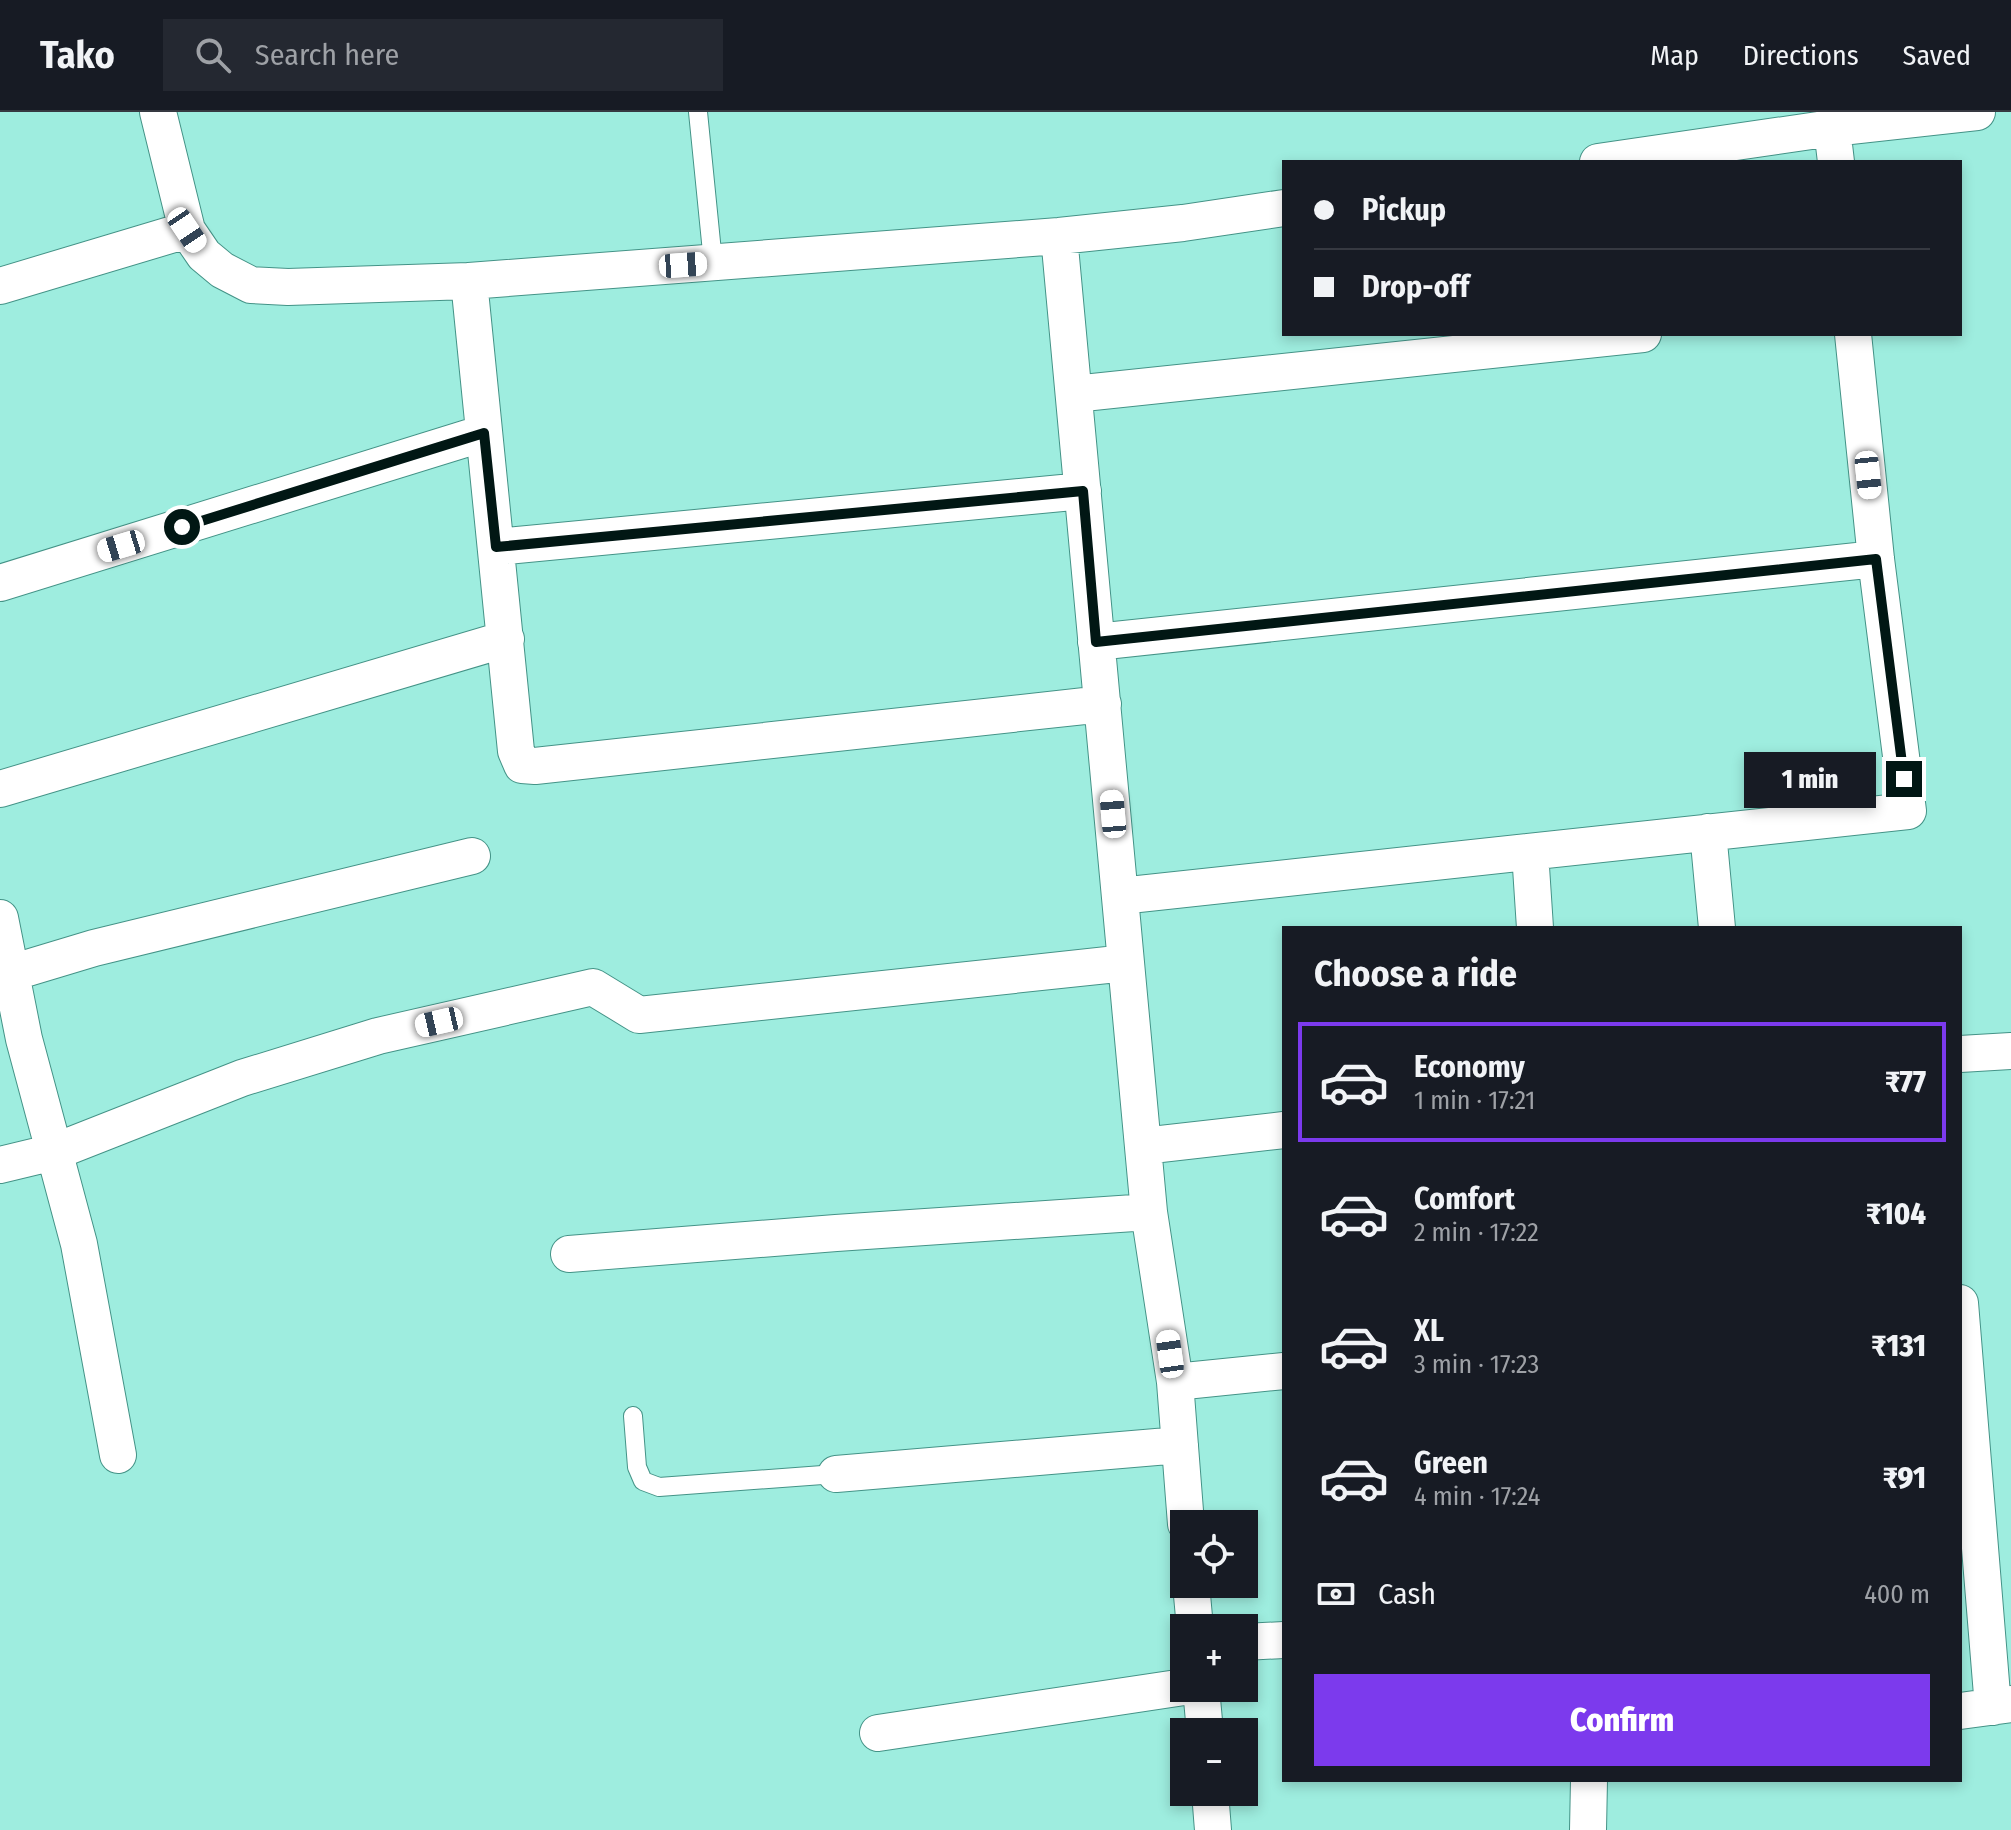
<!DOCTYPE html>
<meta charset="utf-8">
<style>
body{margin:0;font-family:"Fira Sans Condensed",sans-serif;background:#242831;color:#f1f3f6;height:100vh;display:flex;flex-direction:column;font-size:30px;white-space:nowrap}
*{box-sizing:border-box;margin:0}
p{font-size:26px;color:#9ea1a6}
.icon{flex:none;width:44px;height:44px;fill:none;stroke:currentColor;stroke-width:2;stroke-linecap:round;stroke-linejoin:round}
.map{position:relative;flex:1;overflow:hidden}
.side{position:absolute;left:1282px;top:814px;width:680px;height:856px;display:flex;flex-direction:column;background:#171b24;border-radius:0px;box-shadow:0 4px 12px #0003}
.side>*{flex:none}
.hud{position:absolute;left:1282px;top:48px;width:680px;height:176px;border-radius:0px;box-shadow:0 4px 12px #0003;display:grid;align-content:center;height:176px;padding:0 32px;background:#171b24}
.buttons{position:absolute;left:1170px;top:1398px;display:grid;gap:16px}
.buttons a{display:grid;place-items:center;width:88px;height:88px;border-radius:0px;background:#171b24;box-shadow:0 4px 12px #0003;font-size:40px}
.end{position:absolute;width:36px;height:36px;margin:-18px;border:10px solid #011714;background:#fff;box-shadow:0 0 0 4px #fff}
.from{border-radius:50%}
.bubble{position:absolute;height:56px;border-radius:0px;background:#171b24;box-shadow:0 4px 12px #0003;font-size:26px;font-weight:800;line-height:56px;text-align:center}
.car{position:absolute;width:24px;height:48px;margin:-24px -12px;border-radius:10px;box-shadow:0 0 6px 2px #0007;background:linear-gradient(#fff 24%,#345 0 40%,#fff 0 76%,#345 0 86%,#fff 0)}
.hud b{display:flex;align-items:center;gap:28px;height:76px;font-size:30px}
.hud b+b{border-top:2px solid #363941}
.hud i{width:20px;height:20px;background:#f1f3f6}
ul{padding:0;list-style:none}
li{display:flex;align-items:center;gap:24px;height:120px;margin:0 16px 12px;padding:0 16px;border:4px solid transparent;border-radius:0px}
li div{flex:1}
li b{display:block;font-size:30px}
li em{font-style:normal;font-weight:800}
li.current{border-color:#7c3aed}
li>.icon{width:72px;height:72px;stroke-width:1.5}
h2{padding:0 32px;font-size:36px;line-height:96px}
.pay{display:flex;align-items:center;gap:20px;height:88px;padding:0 32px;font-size:30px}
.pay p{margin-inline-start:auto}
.primary-button{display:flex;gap:16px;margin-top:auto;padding:16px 32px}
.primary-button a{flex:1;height:92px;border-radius:0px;background:#7c3aed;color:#fff;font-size:32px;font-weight:800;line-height:92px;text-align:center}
header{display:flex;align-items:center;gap:48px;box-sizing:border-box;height:112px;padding:0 40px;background:#171b24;border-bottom:2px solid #363941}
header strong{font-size:38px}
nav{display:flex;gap:44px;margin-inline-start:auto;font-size:28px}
.search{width:560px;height:72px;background:#242831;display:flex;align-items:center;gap:20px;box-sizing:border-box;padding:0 28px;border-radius:0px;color:#9ea1a6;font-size:30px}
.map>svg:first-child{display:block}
</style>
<header>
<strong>Tako</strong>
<div class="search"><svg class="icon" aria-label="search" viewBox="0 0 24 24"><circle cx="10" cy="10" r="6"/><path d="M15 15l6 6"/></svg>Search here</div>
<nav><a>Map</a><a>Directions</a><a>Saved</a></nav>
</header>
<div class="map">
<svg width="2011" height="1718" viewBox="0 0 2011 1718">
<rect width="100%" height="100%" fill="#9eeddf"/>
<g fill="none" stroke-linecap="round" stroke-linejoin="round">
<defs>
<path id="service" d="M698,0l15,150
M633,1304l4,51 6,14 16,6 177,-13"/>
<path id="minor" d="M158,0l29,118 17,25 18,15 29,15 37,2 181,-6 590,-45 124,-13 101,-15
M1832,16l145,-16
M1598,50l234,-34 4,34
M1059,124l90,976 26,170 11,142
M469,169l47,470 6,14 13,1 568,-62
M0,174l187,-56
M1074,282l569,-60
M496,435l587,-56
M0,471l484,-150
M1096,530l780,-83
M0,677l506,-150
M1708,720l9,96
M1530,740l5,76
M1120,784l788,-85 -32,-252 -23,-225
M0,806l24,121 55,205 39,211
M11,861l83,-25 378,-92
M1960,942l51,-3
M1143,1034l141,-16
M0,1053l54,-13 188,-74 136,-42 215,-49 46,28 487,-52
M569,1142l267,-21 313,-21
M1960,1191l33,404
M1175,1270l109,-11
M836,1362l344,-29
M1191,1472l4,44
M1244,1530l40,-2
M1201,1576l4,44
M1960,1599l51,-7
M878,1621l306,-46
M1210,1680l3,38
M1588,1718l1,-50"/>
</defs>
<use href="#service" stroke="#449387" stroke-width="20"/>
<use href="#minor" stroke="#449387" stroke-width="38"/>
<use href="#service" stroke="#fff" stroke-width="18"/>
<use href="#minor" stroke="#fff" stroke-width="36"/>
</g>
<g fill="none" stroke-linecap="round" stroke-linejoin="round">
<path stroke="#011714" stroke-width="10" d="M182,415l302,-94 12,114 587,-56 13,151 780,-83 28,220"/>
</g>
</svg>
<div class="buttons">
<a><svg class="icon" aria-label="locate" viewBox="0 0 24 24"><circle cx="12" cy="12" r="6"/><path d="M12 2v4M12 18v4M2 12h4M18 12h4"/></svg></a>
<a>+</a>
<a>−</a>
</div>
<i class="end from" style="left:182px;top:415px"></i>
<i class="end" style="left:1904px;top:667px"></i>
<div class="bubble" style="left:1744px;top:640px;width:132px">1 min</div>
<i class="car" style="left:187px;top:118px;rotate:146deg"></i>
<i class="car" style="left:683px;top:153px;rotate:86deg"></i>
<i class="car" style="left:1868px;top:363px;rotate:174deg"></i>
<i class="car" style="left:121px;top:434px;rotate:253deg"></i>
<i class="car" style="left:1113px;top:702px;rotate:355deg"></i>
<i class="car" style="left:439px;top:910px;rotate:257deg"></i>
<i class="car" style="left:1170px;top:1242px;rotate:352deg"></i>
<div class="hud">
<b><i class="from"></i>Pickup</b>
<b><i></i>Drop-off</b>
</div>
<section class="side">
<h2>Choose a ride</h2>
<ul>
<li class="current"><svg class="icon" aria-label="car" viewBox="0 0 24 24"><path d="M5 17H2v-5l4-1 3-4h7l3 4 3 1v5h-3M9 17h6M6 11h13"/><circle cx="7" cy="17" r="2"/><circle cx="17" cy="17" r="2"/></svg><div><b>Economy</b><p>1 min · 17:21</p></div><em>₹77</em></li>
<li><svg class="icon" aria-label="car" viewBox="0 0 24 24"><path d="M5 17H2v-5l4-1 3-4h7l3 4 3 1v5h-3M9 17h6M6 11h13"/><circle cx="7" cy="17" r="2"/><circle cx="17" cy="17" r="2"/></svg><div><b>Comfort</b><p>2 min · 17:22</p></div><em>₹104</em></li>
<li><svg class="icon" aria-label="car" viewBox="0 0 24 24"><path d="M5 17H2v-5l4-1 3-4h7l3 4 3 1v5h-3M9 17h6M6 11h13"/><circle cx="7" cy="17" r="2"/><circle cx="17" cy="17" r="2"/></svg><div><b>XL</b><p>3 min · 17:23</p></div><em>₹131</em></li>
<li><svg class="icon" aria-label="car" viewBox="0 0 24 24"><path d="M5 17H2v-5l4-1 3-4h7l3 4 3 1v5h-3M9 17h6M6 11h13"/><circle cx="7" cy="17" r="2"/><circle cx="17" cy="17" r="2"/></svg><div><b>Green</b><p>4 min · 17:24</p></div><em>₹91</em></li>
</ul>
<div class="pay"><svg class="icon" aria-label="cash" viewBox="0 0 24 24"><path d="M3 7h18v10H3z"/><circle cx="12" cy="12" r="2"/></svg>Cash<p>400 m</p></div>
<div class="primary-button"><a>Confirm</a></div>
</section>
</div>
